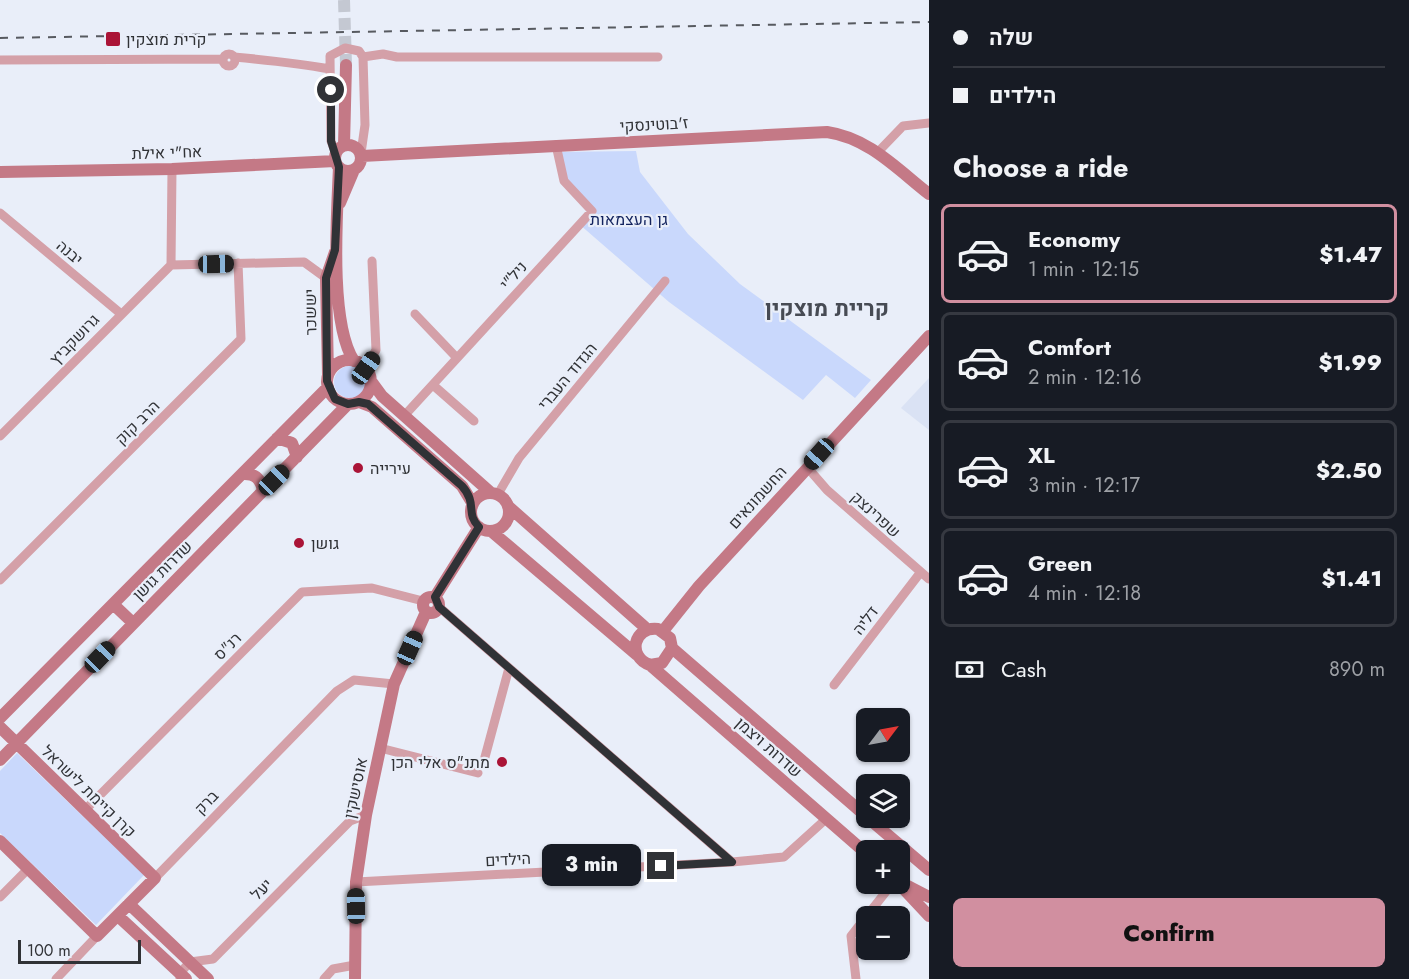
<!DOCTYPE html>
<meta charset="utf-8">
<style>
body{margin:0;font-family:Jost,Heebo,sans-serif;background:#20242c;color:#f1f3f6;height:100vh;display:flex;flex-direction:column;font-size:22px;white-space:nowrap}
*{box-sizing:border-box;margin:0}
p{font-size:20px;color:#9ea1a6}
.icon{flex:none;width:33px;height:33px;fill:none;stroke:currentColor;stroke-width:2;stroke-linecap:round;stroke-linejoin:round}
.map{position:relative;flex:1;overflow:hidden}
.side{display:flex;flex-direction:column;background:#171b24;width:480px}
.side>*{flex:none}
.banner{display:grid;align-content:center;height:132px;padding:0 24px;background:#171b24}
.needle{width:39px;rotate:58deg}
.controls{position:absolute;left:856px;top:708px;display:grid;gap:12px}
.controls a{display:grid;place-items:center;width:54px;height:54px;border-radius:9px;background:#171b24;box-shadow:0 2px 4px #0004;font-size:30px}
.scale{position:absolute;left:18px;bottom:15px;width:123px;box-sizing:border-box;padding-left:6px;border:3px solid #303236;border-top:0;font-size:16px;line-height:21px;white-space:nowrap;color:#303236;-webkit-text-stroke:4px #e9eef9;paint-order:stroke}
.end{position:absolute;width:27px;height:27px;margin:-14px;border:8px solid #303236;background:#fff;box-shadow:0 0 0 3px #fff}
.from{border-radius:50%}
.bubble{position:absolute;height:42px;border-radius:9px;background:#171b24;box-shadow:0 2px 4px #0004;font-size:20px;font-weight:800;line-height:42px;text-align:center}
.car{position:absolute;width:18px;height:36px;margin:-18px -9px;border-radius:8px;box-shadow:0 0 4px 2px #0007;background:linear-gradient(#222 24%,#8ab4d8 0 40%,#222 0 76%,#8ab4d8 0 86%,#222 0)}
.banner b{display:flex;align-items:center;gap:21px;height:57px;font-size:22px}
.banner b+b{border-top:2px solid #363941}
.banner i{width:15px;height:15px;background:#f1f3f6}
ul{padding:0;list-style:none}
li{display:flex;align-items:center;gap:18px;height:99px;margin:0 12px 9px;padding:0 12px;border:3px solid #363941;border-radius:9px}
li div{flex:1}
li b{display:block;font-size:22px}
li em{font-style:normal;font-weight:800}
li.active{border-color:#d18fa0}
li>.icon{width:54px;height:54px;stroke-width:1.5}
h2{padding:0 24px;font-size:27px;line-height:72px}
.pay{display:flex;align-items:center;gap:15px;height:66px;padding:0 24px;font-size:22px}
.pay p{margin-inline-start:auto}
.button{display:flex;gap:12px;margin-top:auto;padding:12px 24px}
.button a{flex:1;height:69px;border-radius:9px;background:#d18fa0;color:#111;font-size:24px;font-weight:800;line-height:69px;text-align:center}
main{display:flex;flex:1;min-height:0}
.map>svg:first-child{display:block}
</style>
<main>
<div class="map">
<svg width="929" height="979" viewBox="0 0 929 979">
<rect width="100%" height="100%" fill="#e9eef9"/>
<path fill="#dae2f4" d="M929,378v52l-28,-22z"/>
<path fill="#c9d8fc" d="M636,151l4,21 48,62 52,50 131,96 -16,18 -29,-23 -23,25 -134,-98 -90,-78 13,-13 -28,-30 -7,-29z
M334 382a16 16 0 1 1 32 0a16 16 0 1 1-32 0Z
M17,753l127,122 -48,50 -96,-92v-62z"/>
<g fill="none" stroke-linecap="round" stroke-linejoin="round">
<path stroke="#c4c8d2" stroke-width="12" stroke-dasharray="12 6" stroke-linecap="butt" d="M344,0l2,65"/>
<path stroke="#d4a0a8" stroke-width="9" d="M223 60a6 6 0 1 1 12 0a6 6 0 1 1-12 0Z
M234,57c33,3 63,6 96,12
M363,57l20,-3 14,3h261
M0,60l223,-1
M877,153l26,-27 26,-3
M336,154l-5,-13 -1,-85 15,-8 14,3 4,6 2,68 -4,28
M0,213l120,100
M171,265l133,-3 22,16
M171,265l1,-96
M415,314l42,44
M366,368l10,-18 -4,-89
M433,385l41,36
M404,416l188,-205 -28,-30 -8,-36
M0,436l171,-171
M807,467l20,23 102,89
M498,494l21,-36 146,-177
M0,580l241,-241 -3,-76
M439,607l293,255
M834,685l86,-112
M380,748l98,25
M485,757l24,-89
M86,809l216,-217 70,-4 51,13
M155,878l182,-187 17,-11 40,4
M356,882l376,-20 52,-5 42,-38
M0,897l28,-28
M56,979l41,-43
M180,979v-6l10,-11 23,-3 137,-138 16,-6
M324,979l9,-10 22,-4
M856,979l-5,-43 41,-52"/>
<path stroke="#c47986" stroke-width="12" d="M335 158a13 13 0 1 1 26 0a13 13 0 1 1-26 0Z
M344,145l2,-80
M362,156l465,-24c42,6 70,37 102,62
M339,167c-2,47 -10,156 15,194
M0,172l172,-3 163,-8
M340,203l14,-33
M327 382a22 22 0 1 1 44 0a22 22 0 1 1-44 0Z
M328,375l-2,-97 9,-26
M371,381l11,15 108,96
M359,402l13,5 90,79 11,18
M277,438l15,5 5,14
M242,474c13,-1 19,5 21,17
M471 512a19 19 0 1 1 38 0a19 19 0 1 1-38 0Z
M509,507l138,122
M491,531l146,124
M423 605a8 8 0 1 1 16 0a8 8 0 1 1-16 0Z
M435,597l44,-70
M113,604l20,19
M663,631l36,-45 230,-250
M672,648l195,169
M650,665l12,-2 10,-15 -2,-10 -12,-9c-25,-3 -31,28 -8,36l217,189
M0,718l328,-331
M0,727l155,151 -58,58 -97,-95
M0,760l348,-356
M868,818l61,52
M899,884l30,32
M904,884l25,13
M129,904l79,75
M118,916l68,63
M355,979l1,-97 10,-67 28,-131 32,-72"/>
<path stroke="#575a60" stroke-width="2" stroke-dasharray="8 8" stroke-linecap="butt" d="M0,38l929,-16"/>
</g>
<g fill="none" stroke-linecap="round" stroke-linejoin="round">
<path stroke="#303236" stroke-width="8" d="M331,90v51l8,26 -4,83 -9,28 1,103 8,18 13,5 11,-2 9,2 94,82c16,18 3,27 17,41l-44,70 4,10 293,255 -71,4"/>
</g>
<g fill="#aa1437" stroke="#e9eef9" stroke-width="2">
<rect x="105" y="31" width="16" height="16" rx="3"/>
<circle cx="358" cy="468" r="6"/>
<circle cx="299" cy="543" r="6"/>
<circle cx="502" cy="762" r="6"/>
</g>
<g text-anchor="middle" stroke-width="4.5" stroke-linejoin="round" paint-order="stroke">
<g font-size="16" fill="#303236" stroke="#e9eef9" text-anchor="start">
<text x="126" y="45">קרית מוצקין</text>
<text x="370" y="474">עירייה</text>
<text x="311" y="549">גושן</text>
<text x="490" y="768" text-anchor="end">מתנ"ס אלי הכן</text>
</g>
<g font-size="16" fill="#303236" stroke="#e9eef9">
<text transform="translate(654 124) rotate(-3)" y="6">ז'בוטינסקי</text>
<text transform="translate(167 152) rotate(-2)" y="6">אח"י אילת</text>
<text transform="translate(70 252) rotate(40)" y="6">יבנה</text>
<text transform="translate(513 275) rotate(-48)" y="6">ניל"י</text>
<text transform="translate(310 312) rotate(-91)" y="6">יששכר</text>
<text transform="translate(74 339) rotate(-46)" y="6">גרושקביץ</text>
<text transform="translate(567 376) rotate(-50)" y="6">הגדוד העברי</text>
<text transform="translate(137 422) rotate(-45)" y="6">הרב קוק</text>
<text transform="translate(757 497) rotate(-48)" y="6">החשמונאים</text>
<text transform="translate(876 514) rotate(42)" y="6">שפרינצק</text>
<text transform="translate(162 570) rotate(-45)" y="6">שדרות גושן</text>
<text transform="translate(865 620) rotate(-53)" y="6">דליה</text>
<text transform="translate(227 646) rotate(-45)" y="6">רנ"ס</text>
<text transform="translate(769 747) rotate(41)" y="6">שדרות ויצמן</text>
<text transform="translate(355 788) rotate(-78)" y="6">אוסישקין</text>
<text transform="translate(89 791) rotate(44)" y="6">קרן קיימת לישראל</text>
<text transform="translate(206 802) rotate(-46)" y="6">ברק</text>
<text transform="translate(508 859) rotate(-3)" y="6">הילדים</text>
<text transform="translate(261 889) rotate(-45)" y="6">יעל</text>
</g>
<g font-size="16" fill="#12235e" stroke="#e9eef9">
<text x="629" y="225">גן העצמאות</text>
</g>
<g font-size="22" font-weight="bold" fill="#474b54" stroke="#e9eef9">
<text x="827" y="316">קריית מוצקין</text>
</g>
</g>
</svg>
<div class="controls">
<a><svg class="needle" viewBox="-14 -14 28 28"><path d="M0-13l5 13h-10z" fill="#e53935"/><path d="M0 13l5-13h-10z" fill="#9ea1a6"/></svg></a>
<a><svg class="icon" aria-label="layers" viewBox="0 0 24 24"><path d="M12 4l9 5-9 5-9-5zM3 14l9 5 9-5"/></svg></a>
<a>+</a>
<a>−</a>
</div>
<div class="scale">100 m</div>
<i class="end from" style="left:331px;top:90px"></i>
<i class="end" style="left:661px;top:866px"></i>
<div class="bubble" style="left:542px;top:844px;width:99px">3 min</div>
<i class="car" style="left:216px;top:264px;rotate:89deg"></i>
<i class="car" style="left:366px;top:368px;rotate:35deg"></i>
<i class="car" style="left:819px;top:454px;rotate:222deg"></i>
<i class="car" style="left:274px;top:480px;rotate:45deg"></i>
<i class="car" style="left:410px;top:648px;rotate:24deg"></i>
<i class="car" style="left:100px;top:657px;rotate:44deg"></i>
<i class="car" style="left:356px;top:906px;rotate:359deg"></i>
</div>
<section class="side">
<div class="banner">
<b><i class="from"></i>שלה</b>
<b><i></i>הילדים</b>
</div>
<h2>Choose a ride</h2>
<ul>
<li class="active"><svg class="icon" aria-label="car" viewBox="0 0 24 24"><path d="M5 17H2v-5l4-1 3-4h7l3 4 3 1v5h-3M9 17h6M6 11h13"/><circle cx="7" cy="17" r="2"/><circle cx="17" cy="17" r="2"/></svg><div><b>Economy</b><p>1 min · 12:15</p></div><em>$1.47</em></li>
<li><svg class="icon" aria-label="car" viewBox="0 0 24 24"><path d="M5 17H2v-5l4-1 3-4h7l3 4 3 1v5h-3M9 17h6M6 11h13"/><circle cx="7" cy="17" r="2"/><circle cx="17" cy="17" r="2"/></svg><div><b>Comfort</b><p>2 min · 12:16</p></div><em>$1.99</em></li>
<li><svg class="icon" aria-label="car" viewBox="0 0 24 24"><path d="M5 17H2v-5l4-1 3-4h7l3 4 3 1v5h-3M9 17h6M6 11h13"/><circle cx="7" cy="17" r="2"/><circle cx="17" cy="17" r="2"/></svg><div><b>XL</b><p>3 min · 12:17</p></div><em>$2.50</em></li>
<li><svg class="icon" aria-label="car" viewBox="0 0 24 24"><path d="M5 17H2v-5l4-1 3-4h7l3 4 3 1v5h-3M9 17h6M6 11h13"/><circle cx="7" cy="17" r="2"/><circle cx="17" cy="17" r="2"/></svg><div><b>Green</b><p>4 min · 12:18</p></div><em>$1.41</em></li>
</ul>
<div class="pay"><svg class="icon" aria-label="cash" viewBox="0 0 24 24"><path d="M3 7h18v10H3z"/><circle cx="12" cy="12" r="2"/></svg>Cash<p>890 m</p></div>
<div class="button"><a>Confirm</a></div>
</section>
</main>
